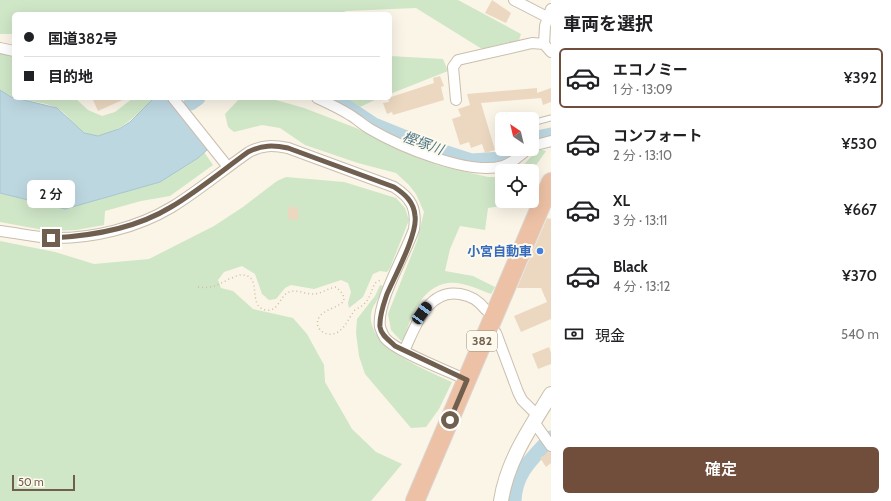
<!DOCTYPE html>
<html lang="ja">
<meta charset="utf-8">
<style>
body{margin:0;font-family:Cabin,"Noto Sans JP",sans-serif;background:#f6f6f6;color:#202124;height:100vh;display:flex;flex-direction:column;font-size:15px;white-space:nowrap}
*{box-sizing:border-box;margin:0}
p{font-size:13px;color:#757577}
.icon{flex:none;width:22px;height:22px;fill:none;stroke:currentColor;stroke-width:2;stroke-linecap:round;stroke-linejoin:round}
.map{position:relative;flex:1;overflow:hidden}
.sheet{display:flex;flex-direction:column;background:#fff;width:340px}
.sheet>*{flex:none}
.top-card{position:absolute;left:12px;top:12px;width:380px;height:88px;border-radius:6px;box-shadow:0 4px 16px #0002;display:grid;align-content:center;height:88px;padding:0 12px;background:#fff}
.needle{width:26px;rotate:325deg}
.buttons{position:absolute;left:495px;top:112px;display:grid;gap:8px}
.buttons a{display:grid;place-items:center;width:44px;height:44px;border-radius:6px;background:#fff;box-shadow:0 4px 16px #0002;font-size:20px}
.scale{position:absolute;left:12px;bottom:10px;width:63px;box-sizing:border-box;padding-left:4px;border:2px solid #705f4e;border-top:0;font-size:11px;line-height:14px;white-space:nowrap;color:#705f4e;-webkit-text-stroke:3px #fdf9ec;paint-order:stroke}
.end{position:absolute;width:18px;height:18px;margin:-9px;border:5px solid #705f4e;background:#fff;box-shadow:0 0 0 2px #fff}
.from{border-radius:50%}
.bubble{position:absolute;height:28px;border-radius:6px;background:#fff;box-shadow:0 4px 16px #0002;font-size:13px;font-weight:600;line-height:28px;text-align:center}
.car{position:absolute;width:12px;height:24px;margin:-12px -6px;border-radius:5px;box-shadow:0 0 3px 1px #0007;background:linear-gradient(#222 24%,#8ab4d8 0 40%,#222 0 76%,#8ab4d8 0 86%,#222 0)}
.top-card b{display:flex;align-items:center;gap:14px;height:38px;font-size:15px}
.top-card b+b{border-top:1px solid #e0e0e0}
.top-card i{width:10px;height:10px;background:#202124}
ul{padding:0;list-style:none}
li{display:flex;align-items:center;gap:12px;height:60px;margin:0 8px 6px;padding:0 4px;border:2px solid transparent;border-radius:6px}
li div{flex:1}
li b{display:block;font-size:15px}
li em{font-style:normal;font-weight:600}
li.selected{border-color:#714e3c}
li>.icon{width:36px;height:36px;stroke-width:1.5}
h2{padding:0 12px;font-size:18px;line-height:48px}
.pay{display:flex;align-items:center;gap:10px;height:44px;padding:0 12px;font-size:15px}
.pay p{margin-inline-start:auto}
.cta{display:flex;gap:8px;margin-top:auto;padding:8px 12px}
.cta a{flex:1;height:46px;border-radius:6px;background:#714e3c;color:#fff;font-size:16px;font-weight:600;line-height:46px;text-align:center}
main{display:flex;flex:1;min-height:0}
.map>svg:first-child{display:block}
</style>
<main>
<div class="map">
<svg width="551" height="501" viewBox="0 0 551 501">
<rect width="100%" height="100%" fill="#faf5e7"/>
<path fill="#cfe6c7" d="M0,0h458l63,34 -2,6 -37,9 -66,-41 -70,3 -6,3h-326v20h-14z
M0,54l14,1v43l-14,-8z
M390,56l53,3 5,12 -58,23z
M15,98h60l13,12 14,6 13,-4 18,-14h21c-16,15 -45,48 -70,35 -11,-6 -16,-20 -27,-25 -12,-6 -29,-7 -42,-10z
M240,98h29l35,10 52,20 81,37 51,12h14v24h9l-3,4 -20,3 -3,22 -25,-4 -10,23 -5,22 28,5 22,11 -4,7c-13,-5 -29,-13 -43,-11 -27,4 -37,33 -44,56l-3,2 -10,-11 -3,-16 29,-73 7,-29 -8,-18 -7,-9 -13,-12 -38,-10 -53,-18 -25,-17 -18,-3 -28,7 -6,-5 -3,-13z
M345,98h34l-19,9z
M538,149l8,2 -14,20h-14z
M204,152l9,13 -43,31 -29,5 -36,10 -1,14 -28,5 -27,1 -49,-9v-29l65,16 95,-27 38,-24z
M286,177l58,5 52,16 9,10 4,12 -19,48 -3,4 -7,-1 -7,3 -10,23 -14,11 -1,-5 3,-11 -3,-9 -7,-3 -27,9 -23,-4 -6,3 -9,11 -7,1 -7,-6 -7,-20 -13,-8 -18,6 -6,8 3,8 12,3 20,18 40,9 14,16 17,31 1,17 27,47 24,23 26,12 -31,37h-371v-260l55,11 39,12 55,-5 65,-33 29,-19 34,-26z
M380,285l3,1c-1,11 -11,18 -12,28 -4,34 56,56 81,68l-13,27 -13,18 -15,1 -46,-54 -6,-18 -3,-23 1,-14 18,-23z"/>
<path fill="#bdd7e1" stroke="#a5c5d1" d="M0,90l11,7 46,11 27,25 14,3 21,-7 11,-7 24,-24h14l40,51 -10,9 -38,24 -95,27 -65,-16z"/>
<g fill="none" stroke-linecap="round" stroke-linejoin="round">
<path stroke="#bdd7e1" stroke-width="15" d="M333,98l41,27 57,23 40,13 32,-2 16,-10
M191,103l7,-5
M532,141l5,-3 14,-3
M514,501c1,-29 19,-43 37,-63"/>
</g>
<path fill="#ecd8c1" d="M492,0l19,13 -5,10 -21,-10z
M440,76l4,10 -3,1 3,13 -51,15 -1,-3 -5,2 -4,-11 6,-1 -1,-4 46,-15 -1,-5z
M537,88v5l14,-5v14l-8,3 -2,-7 -60,5 14,47 -10,3 -3,-9 -11,4 -2,-6 -9,3 -8,-26 9,-3 -3,-7 12,-4 -3,-11z
M99,98h28l-29,13 -5,-11z
M288,207h10v13l-10,-1z
M547,218l4,1v100l-30,13 -7,-16 33,-14 -6,-14h-24z
M549,347l2,6v11l-13,5 -6,-15z
M549,452h2v11l-5,4 -6,-9z"/>
<g fill="none" stroke-linecap="round" stroke-linejoin="round">
<defs>
<path id="lane" d="M532,123l19,-5
M499,131l3,-1"/>
<path id="street" d="M514,0l33,17
M544,44l1,-18 6,-17
M0,48l14,3
M173,98l55,69
M317,98c11,5 22,10 33,17 7,4 13,10 20,14 29,17 99,47 133,37 10,-3 17,-11 25,-17
M456,100l-3,-33 5,-7 74,-17 12,1 7,8
M532,146l19,-5
M0,231c17,2 35,6 51,7 41,1 86,-10 121,-31 26,-16 51,-37 77,-55 13,-7 24,-7 39,-4l106,39c17,11 23,21 20,42 -8,24 -38,74 -34,98 1,3 3,8 5,11 12,14 63,33 82,42
M496,333l22,59 4,8 16,16
M404,351c11,-23 23,-63 56,-57 12,2 19,7 26,16
M534,422l17,24"/>
<path id="secondary" d="M501,501c6,-40 29,-73 50,-107"/>
<path id="highway" d="M415,501l136,-319"/>
</defs>
<use href="#lane" stroke="#cabeae" stroke-width="7"/>
<use href="#street" stroke="#cabeae" stroke-width="12"/>
<use href="#secondary" stroke="#ccbfac" stroke-width="16"/>
<use href="#highway" stroke="#dad5d1" stroke-width="20"/>
<path stroke="#d1bca5" stroke-width="1.5" stroke-dasharray="1 3" stroke-linecap="butt" d="M198,287c12,2 20,-2 31,-8 4,-1 8,-4 12,-4 23,-1 5,32 25,35 13,2 13,-14 23,-18 7,-3 16,2 24,2 8,0 15,-6 23,-7l7,7 1,7c-7,7 -18,8 -24,15 -9,12 7,23 18,16 8,-5 11,-15 17,-22 3,-2 6,-3 8,-5 7,-6 8,-14 12,-22l7,-4"/>
<use href="#lane" stroke="#fff" stroke-width="5"/>
<use href="#street" stroke="#fff" stroke-width="10"/>
<use href="#secondary" stroke="#fff" stroke-width="14"/>
<use href="#highway" stroke="#edc1a5" stroke-width="18"/>
</g>
<g fill="none" stroke-linecap="round" stroke-linejoin="round">
<path stroke="#705f4e" stroke-width="5" d="M51,238c42,-2 84,-9 120,-31 27,-16 52,-37 77,-55 14,-7 25,-7 40,-4l106,39c11,7 20,15 21,29 3,17 -20,60 -28,78 -3,9 -8,22 -7,33 1,8 9,13 15,19l72,34 -17,40"/>
</g>
<circle fill="#3f7fe0" stroke="#fdf9ec" stroke-width="1.5" cx="540" cy="251" r="4"/>
<g text-anchor="middle" stroke-width="4" stroke-linejoin="round" paint-order="stroke">
<rect fill="#fdf9ec" stroke="#9a8d7d" stroke-width="1" x="467" y="331" width="30" height="20" rx="3"/>
<g font-size="12" font-weight="bold" fill="#705f4e">
<text x="482" y="345">382</text>
</g>
<g font-size="13" font-weight="bold" fill="#366cbe" stroke="#fdf9ec" text-anchor="end">
<text x="532" y="256">小宮自動車</text>
</g>
<g font-size="14" font-style="italic" fill="#4e7788" stroke="#fdf9ec">
<text transform="translate(423 143) rotate(20)" y="5">樫塚川</text>
</g>
</g>
</svg>
<div class="buttons">
<a><svg class="needle" viewBox="-14 -14 28 28"><path d="M0-13l5 13h-10z" fill="#e53935"/><path d="M0 13l5-13h-10z" fill="#757577"/></svg></a>
<a><svg class="icon" aria-label="locate" viewBox="0 0 24 24"><circle cx="12" cy="12" r="6"/><path d="M12 2v4M12 18v4M2 12h4M18 12h4"/></svg></a>
</div>
<div class="scale">50 m</div>
<i class="end from" style="left:450px;top:420px"></i>
<i class="end" style="left:51px;top:238px"></i>
<div class="bubble" style="left:27px;top:180px;width:48px">2 分</div>
<i class="car" style="left:422px;top:313px;rotate:36deg"></i>
<div class="top-card">
<b><i class="from"></i>国道382号</b>
<b><i></i>目的地</b>
</div>
</div>
<section class="sheet">
<h2>車両を選択</h2>
<ul>
<li class="selected"><svg class="icon" aria-label="car" viewBox="0 0 24 24"><path d="M5 17H2v-5l4-1 3-4h7l3 4 3 1v5h-3M9 17h6M6 11h13"/><circle cx="7" cy="17" r="2"/><circle cx="17" cy="17" r="2"/></svg><div><b>エコノミー</b><p>1 分 · 13:09</p></div><em>¥392</em></li>
<li><svg class="icon" aria-label="car" viewBox="0 0 24 24"><path d="M5 17H2v-5l4-1 3-4h7l3 4 3 1v5h-3M9 17h6M6 11h13"/><circle cx="7" cy="17" r="2"/><circle cx="17" cy="17" r="2"/></svg><div><b>コンフォート</b><p>2 分 · 13:10</p></div><em>¥530</em></li>
<li><svg class="icon" aria-label="car" viewBox="0 0 24 24"><path d="M5 17H2v-5l4-1 3-4h7l3 4 3 1v5h-3M9 17h6M6 11h13"/><circle cx="7" cy="17" r="2"/><circle cx="17" cy="17" r="2"/></svg><div><b>XL</b><p>3 分 · 13:11</p></div><em>¥667</em></li>
<li><svg class="icon" aria-label="car" viewBox="0 0 24 24"><path d="M5 17H2v-5l4-1 3-4h7l3 4 3 1v5h-3M9 17h6M6 11h13"/><circle cx="7" cy="17" r="2"/><circle cx="17" cy="17" r="2"/></svg><div><b>Black</b><p>4 分 · 13:12</p></div><em>¥370</em></li>
</ul>
<div class="pay"><svg class="icon" aria-label="cash" viewBox="0 0 24 24"><path d="M3 7h18v10H3z"/><circle cx="12" cy="12" r="2"/></svg>現金<p>540 m</p></div>
<div class="cta"><a>確定</a></div>
</section>
</main>
